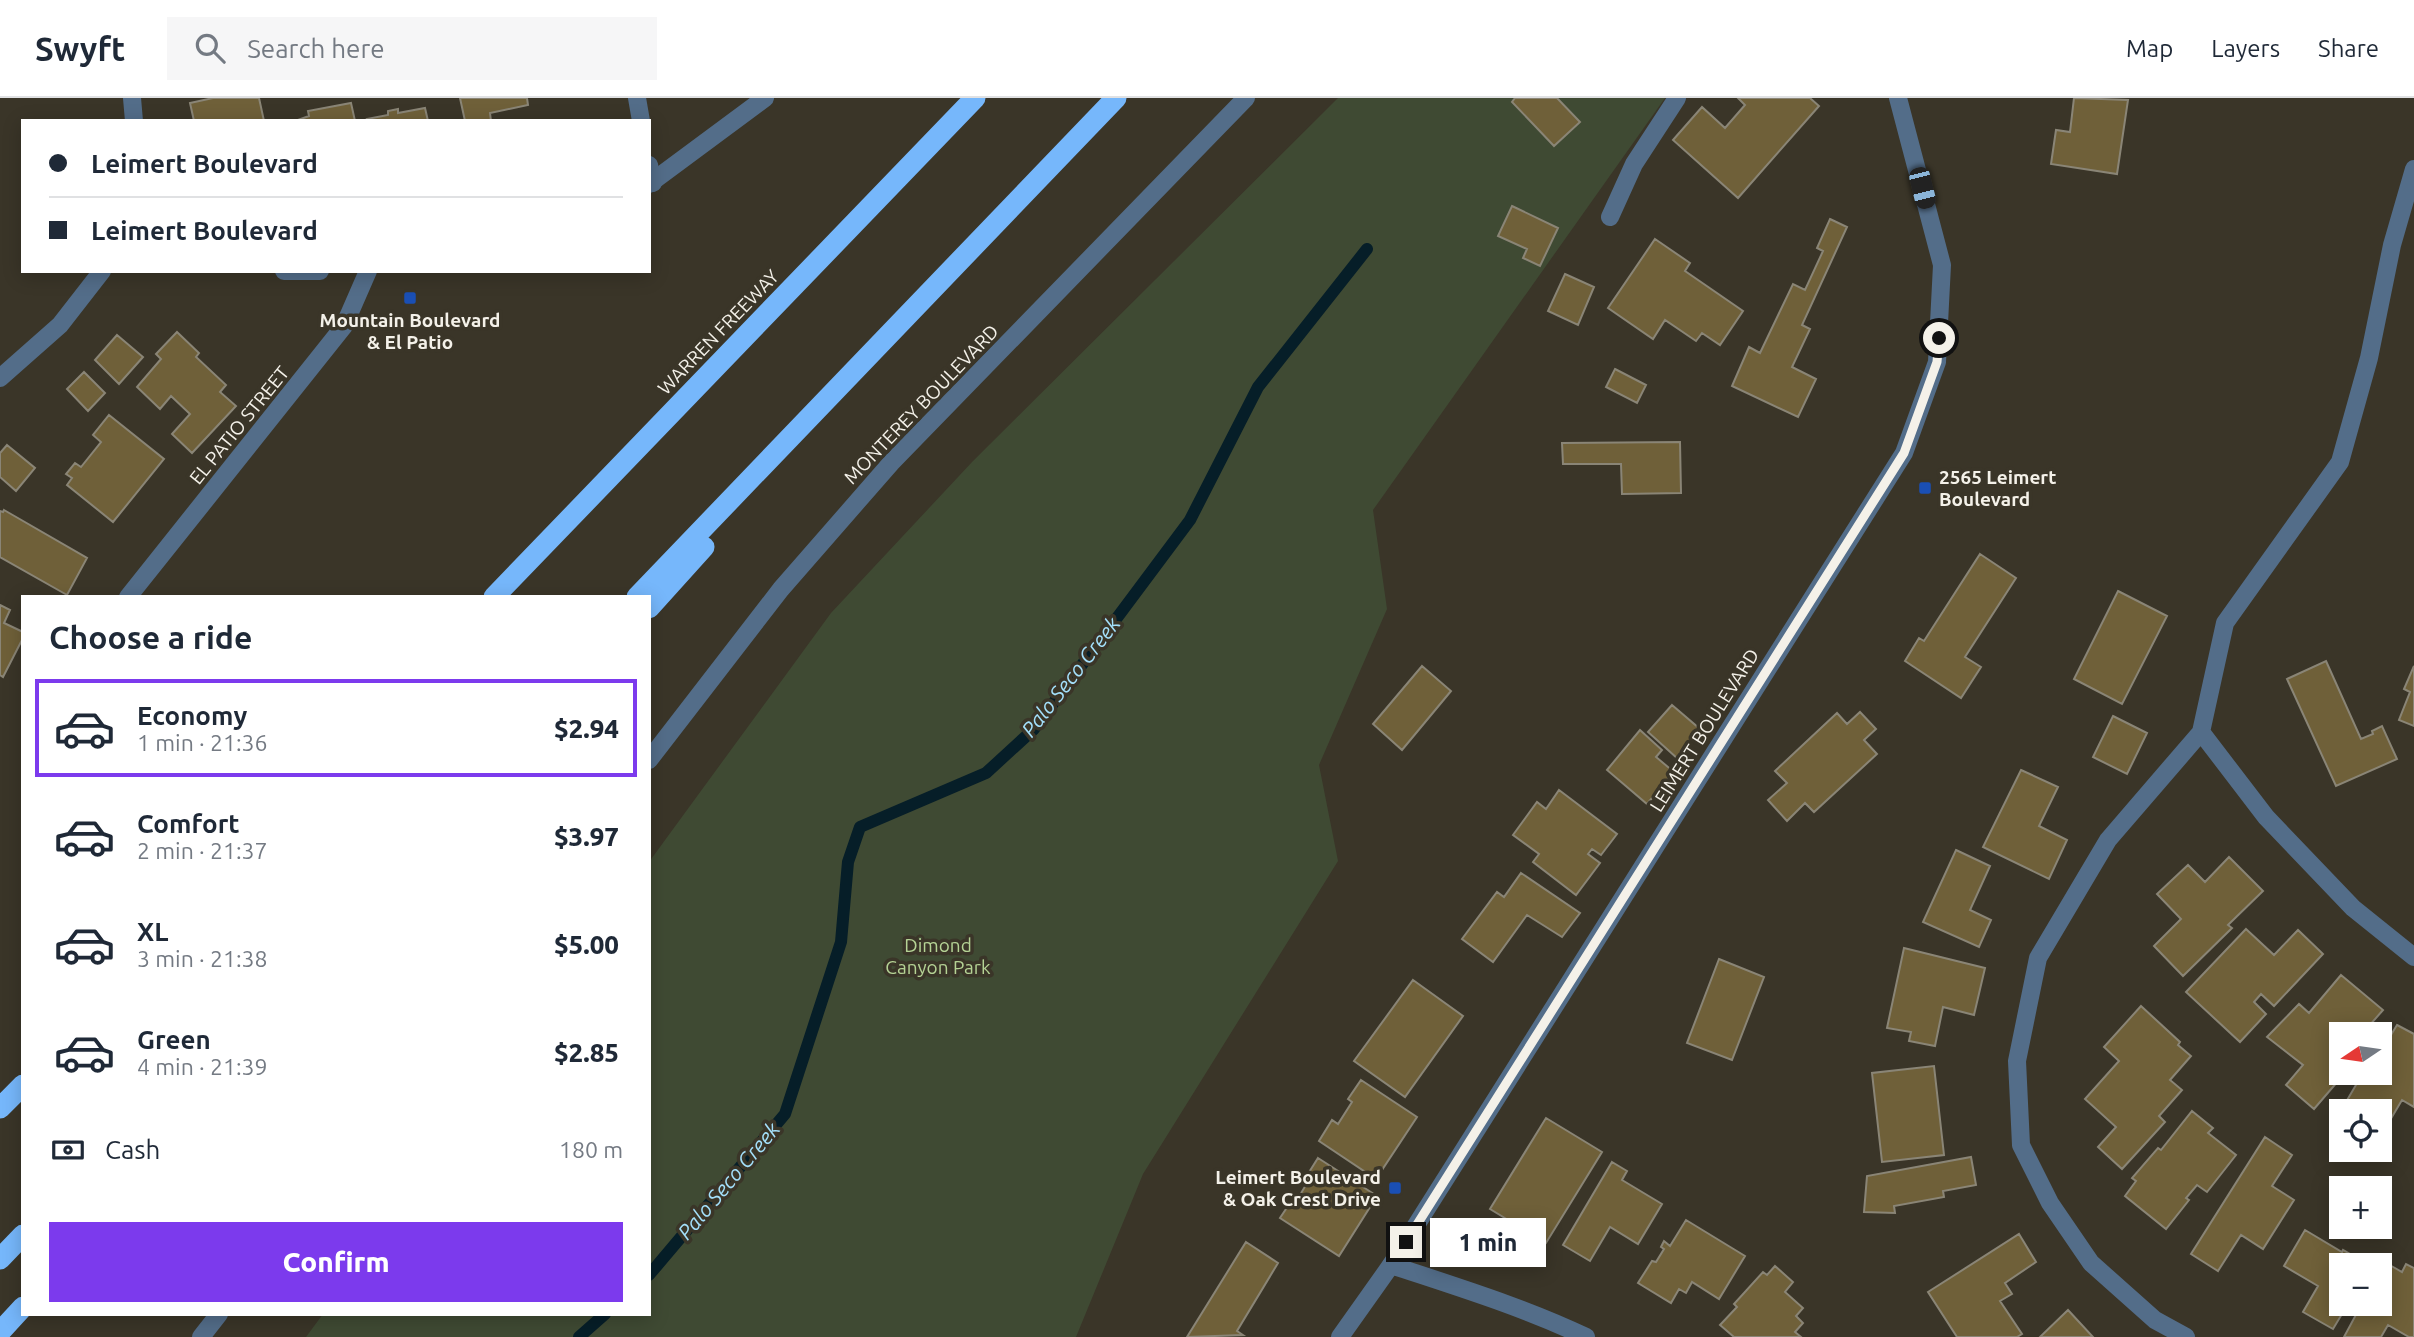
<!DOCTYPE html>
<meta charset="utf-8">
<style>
body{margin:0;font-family:Ubuntu,sans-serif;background:#f6f6f7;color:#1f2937;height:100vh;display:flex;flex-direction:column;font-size:26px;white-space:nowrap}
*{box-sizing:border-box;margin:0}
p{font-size:23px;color:#747a83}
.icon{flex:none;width:38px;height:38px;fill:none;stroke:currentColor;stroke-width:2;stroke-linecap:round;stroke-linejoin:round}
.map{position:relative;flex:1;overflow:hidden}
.side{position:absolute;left:21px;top:497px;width:630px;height:721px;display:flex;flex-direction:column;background:#fff;border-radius:0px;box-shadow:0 4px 18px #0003}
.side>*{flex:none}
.hud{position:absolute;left:21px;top:21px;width:630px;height:154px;border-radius:0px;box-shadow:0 4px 18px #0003;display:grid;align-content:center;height:154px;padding:0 28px;background:#fff}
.needle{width:46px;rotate:257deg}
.tools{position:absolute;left:2329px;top:924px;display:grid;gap:14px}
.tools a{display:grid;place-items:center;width:63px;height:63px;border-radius:0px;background:#fff;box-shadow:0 4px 18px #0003;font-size:35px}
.end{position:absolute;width:32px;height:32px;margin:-16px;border:9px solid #f4f1e9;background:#111;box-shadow:0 0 0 4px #111}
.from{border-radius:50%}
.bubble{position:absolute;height:49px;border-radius:0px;background:#fff;box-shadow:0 4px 18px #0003;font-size:23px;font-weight:800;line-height:49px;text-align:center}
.car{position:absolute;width:21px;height:42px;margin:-21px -10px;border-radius:9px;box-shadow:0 0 5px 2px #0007;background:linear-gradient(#222 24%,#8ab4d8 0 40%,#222 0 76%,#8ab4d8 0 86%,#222 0)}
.hud b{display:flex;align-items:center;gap:24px;height:66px;font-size:26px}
.hud b+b{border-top:2px solid #e0e1e3}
.hud i{width:18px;height:18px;background:#1f2937}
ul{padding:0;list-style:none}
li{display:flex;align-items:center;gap:21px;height:98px;margin:0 14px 10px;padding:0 14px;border:4px solid transparent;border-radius:0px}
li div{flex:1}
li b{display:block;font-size:26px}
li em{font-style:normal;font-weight:800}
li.current{border-color:#7c3aed}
li>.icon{width:63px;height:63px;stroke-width:1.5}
h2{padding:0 28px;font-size:32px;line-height:84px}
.pay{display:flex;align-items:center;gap:18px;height:77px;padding:0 28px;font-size:26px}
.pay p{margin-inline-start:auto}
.cta{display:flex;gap:14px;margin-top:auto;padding:14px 28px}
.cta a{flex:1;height:80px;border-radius:0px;background:#7c3aed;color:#fff;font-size:28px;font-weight:800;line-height:80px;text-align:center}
header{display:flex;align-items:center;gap:42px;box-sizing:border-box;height:98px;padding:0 35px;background:#fff;border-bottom:2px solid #e0e1e3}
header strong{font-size:33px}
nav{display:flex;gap:38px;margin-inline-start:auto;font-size:24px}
.search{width:490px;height:63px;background:#f6f6f7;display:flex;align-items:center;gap:18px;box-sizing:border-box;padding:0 24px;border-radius:0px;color:#747a83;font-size:26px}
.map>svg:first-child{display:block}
</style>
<header>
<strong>Swyft</strong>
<div class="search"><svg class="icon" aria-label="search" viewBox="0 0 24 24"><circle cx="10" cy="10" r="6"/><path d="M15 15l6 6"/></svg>Search here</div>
<nav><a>Map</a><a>Layers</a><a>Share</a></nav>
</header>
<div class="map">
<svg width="2414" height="1239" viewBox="0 0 2414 1239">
<rect width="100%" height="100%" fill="#3a3528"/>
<path fill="#3f4a33" d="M1338,0h327l-292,412 14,99 -68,156 19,96 -195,313 -67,163h-770l17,-23h326v-452l182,-249 142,-152z"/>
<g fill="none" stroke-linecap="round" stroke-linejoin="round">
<path stroke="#061e28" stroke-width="12" d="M649,1177l136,-161 56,-172 7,-80 12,-35 126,-54 48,-44 156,-209 68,-133 109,-138
M579,1239l26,-23"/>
</g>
<path fill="#6f6039" stroke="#8a8576" stroke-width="2" d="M213,0h46l5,23h-70l-4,-18z
M460,0h67l1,7 -38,8 1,8h-26z
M1515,0h42l23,24 -26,24 -42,-44z
M1738,0h72l9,8 -81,92 -65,-58 29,-33 23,21 20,-23z
M2074,0l54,2 -11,74 -66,-10 5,-34 14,2z
M351,5l4,18h-60l14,-5 -1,-5z
M425,10l3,13h-60l-1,-2 21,-4v-4l10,-2v4z
M1512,108l46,22 -18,38 -17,-8 4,-9 -29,-13z
M1830,121l17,8 -45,98 8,4 -18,38 24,12 -18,38 -66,-31 17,-39 11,6 33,-69 12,6 18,-39 -6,-3z
M1655,141l35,24 -5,8 58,40 -23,34 -18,-12 -6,8 -31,-21 -12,19 -45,-31z
M1565,176l29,13 -16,38 -30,-14z
M177,234l22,21 -3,4 30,28 -6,7 16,14 -44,47 -20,-19 18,-20 -19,-18 -11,13 -23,-22 24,-28 -5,-5z
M117,237l26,22 -24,27 -24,-24z
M1615,271l31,16 -9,18 -31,-16z
M84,274l21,21 -17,18 -21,-22z
M109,317l55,44 -51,63 -46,-37 5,-7 -6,-4 9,-11 6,4 20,-25 -8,-7z
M1680,344l1,51 -59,1 -1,-30h-58l-1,-21z
M7,347l28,23 -19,23 -16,-14v-24z
M4,412l83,48 -20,37 -67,-38v-46l3,1z
M1980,456l36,24 -51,79 16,10 -20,31 -56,-37 14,-23 5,3z
M2118,493l49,25 -45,88 -48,-25z
M0,507l10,5 -6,13 19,9v6l-20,39 -3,-2z
M2326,563l35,78 12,-5 -1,-3 10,-5 15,33 -61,27 -49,-107z
M1422,568l29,25 -49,59 -29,-26z
M2414,568v60l-15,-6 11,-28 -6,-3z
M1672,607l28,24 -22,30 -30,-27z
M1860,614l16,17 -12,11 13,14 -63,58 -9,-9 -18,18 -19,-21 19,-17 -12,-12 62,-58 10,11z
M2113,618l34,17 -20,41 -34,-17z
M1640,632l22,20 -6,7 18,15 -27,32 -40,-34z
M2021,672l37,17 -19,39 28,14 -18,39 -66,-32z
M1559,692l58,44 -16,21 -9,-6 -4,5 12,9 -24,32 -43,-33 6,-8 -26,-19 24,-33 9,7z
M1956,752l34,16 -20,44 21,10 -12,27 -56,-25z
M2229,759l34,34 -35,34 4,3 -49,48 -29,-30 27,-27 -24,-25 31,-29 17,17z
M1521,775l59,40 -18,24 -35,-22 -34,47 -31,-23 35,-47 7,5z
M2246,831l28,26 24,-25 25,24 -49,52 -13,-12 -7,8 12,12 -26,28 -54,-50z
M1904,850l81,20 -11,47 -31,-8 -8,39 -26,-5 2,-9 -24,-4z
M1719,861l45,18 -32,83 -45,-17z
M2341,877l42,35 -21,24h-20v39h3l-31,36 -28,-24 17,-20 -36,-28 32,-33 10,9z
M1413,882l50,36 -58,81 -51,-36z
M2141,908l39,36 -2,3 13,11 -21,24 12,10 -23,26 6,6 -43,47 -24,-22 18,-20 -31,-28 34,-38 -15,-14z
M2397,927l17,9v73l-12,-7 -22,37v-26h-38v11l-6,-3 27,-46h17v-20z
M1934,968l10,89 -62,7 -10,-89z
M1361,982l56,37 -41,62 -57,-38 13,-21 6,4 14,-22 -4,-3z
M2192,1013l21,17 -5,5 28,22 -29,37 -10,-7 -11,13 3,2 -23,29 -41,-33 11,-15 -4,-3 26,-30 3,2z
M1546,1020l56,34 -56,91 -56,-34z
M2265,1039l27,18 -20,31 22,14 -31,49 -22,-14 -23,36 -27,-17z
M1971,1059l5,28 -33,6 1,6 -50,9 1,7 -31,-1 3,-36z
M1318,1060l59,38 -38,60 -59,-38 8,-12 4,2 17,-28 -3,-3z
M1612,1064l15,9 -5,9 40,24 -24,40 -28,-17 -20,34 -27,-16z
M1686,1122l59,36 -26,43 -27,-17 -6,11 -7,-4 -8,14 -33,-20 14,-22 4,1 8,-13 -3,-2 3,-6 6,5z
M2305,1132l37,22 1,-2 24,14 -25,1v39h6l-15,25 -30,-17 15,-26 -34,-20z
M2019,1136l17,28 -31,21 7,11 -12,7 22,33 -5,3h-60l-29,-45z
M1246,1144l32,21 -41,68 6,4 -56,2z
M2381,1162l21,12 4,-8 8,4v69h-5l-21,-12 -7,12h-37l14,-26 -4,-2 3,-5h23v-39h-2z
M1775,1168l18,16 -8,10 18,16 -7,8 7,7 -8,9 6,5h-67l-14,-12 17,-18 -3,-3 29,-32 4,3z
M2068,1212l25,27h-53z"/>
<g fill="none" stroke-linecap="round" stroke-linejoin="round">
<path stroke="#536d89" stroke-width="18" d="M1610,119l24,-53 43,-66"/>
<path stroke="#536d89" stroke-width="18" d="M637,0l4,23
M649,67l4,18
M128,499l216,-271 24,-55
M2201,634l65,85 87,91 61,49
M1391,1167c66,22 132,42 195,72
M2186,1239l-31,-17 -64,-57 -41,-60 -29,-58 -4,-84 21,-103 70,-118 93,-108 24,-109 115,-161 29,-104 23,-113 22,-76"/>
<path stroke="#536d89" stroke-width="18" d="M132,0l2,23
M649,86l116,-86
M284,173h36
M0,280l60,-53 42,-54
M649,662l132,-171 110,-126 355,-365
M201,1239l18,-23
M1340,1239l51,-72 513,-812 33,-91 5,-97 -44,-167"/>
<path stroke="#76b7fb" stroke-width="21" d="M494,499l481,-499
M637,499l479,-499
M649,510l55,-61
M0,1010l23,-23
M0,1161l23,-24
M0,1234l23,-25"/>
</g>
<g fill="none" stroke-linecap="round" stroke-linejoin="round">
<path stroke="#f4f1e9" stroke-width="9" d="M1406,1144l498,-789 33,-91 2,-24"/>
</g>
<g fill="#1a4fb4" stroke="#3a3528" stroke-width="2.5">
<rect x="403" y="193" width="14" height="14" rx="3.5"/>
<rect x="1918" y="383" width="14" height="14" rx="3.5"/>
<rect x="1388" y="1083" width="14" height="14" rx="3.5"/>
</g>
<g text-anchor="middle" stroke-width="7" stroke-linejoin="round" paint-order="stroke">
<g font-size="19" font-weight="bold" fill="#f4f1e9" stroke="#3a3528">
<text x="410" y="229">Mountain Boulevard<tspan x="410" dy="22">&amp; El Patio</tspan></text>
<text x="1939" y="386" text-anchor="start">2565 Leimert<tspan x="1939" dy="22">Boulevard</tspan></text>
<text x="1381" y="1086" text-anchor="end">Leimert Boulevard<tspan x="1381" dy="22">&amp; Oak Crest Drive</tspan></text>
</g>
<g font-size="19" fill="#f4f1e9" stroke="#3a3528">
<text transform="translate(718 234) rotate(-46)" y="7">WARREN FREEWAY</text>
<text transform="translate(921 306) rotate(-46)" y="7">MONTEREY BOULEVARD</text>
<text transform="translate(239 327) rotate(-51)" y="7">EL PATIO STREET</text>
<text transform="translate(1704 632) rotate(-58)" y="7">LEIMERT BOULEVARD</text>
</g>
<g font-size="19" fill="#b5d395" stroke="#3a3528">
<text x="938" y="854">Dimond<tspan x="938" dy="22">Canyon Park</tspan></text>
</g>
<g font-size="21" font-style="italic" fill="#a4e0fb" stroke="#3a3528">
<text transform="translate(1071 579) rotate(-52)" y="7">Palo Seco Creek</text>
<text transform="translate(729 1083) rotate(-50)" y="7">Palo Seco Creek</text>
</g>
</g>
</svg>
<div class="tools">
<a><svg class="needle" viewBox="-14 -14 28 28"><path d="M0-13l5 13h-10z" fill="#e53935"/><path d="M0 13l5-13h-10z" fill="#747a83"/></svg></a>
<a><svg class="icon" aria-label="locate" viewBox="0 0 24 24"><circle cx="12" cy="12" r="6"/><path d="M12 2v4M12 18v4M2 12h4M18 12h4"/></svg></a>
<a>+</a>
<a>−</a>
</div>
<i class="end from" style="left:1939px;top:240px"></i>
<i class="end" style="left:1406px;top:1144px"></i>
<div class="bubble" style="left:1430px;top:1120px;width:116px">1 min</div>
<i class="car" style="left:1922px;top:90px;rotate:166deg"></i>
<div class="hud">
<b><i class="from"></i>Leimert Boulevard</b>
<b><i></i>Leimert Boulevard</b>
</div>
<section class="side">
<h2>Choose a ride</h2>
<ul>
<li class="current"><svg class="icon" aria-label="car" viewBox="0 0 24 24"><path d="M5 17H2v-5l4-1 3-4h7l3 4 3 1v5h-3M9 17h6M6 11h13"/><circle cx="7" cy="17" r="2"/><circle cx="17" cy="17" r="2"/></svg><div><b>Economy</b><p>1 min · 21:36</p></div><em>$2.94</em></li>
<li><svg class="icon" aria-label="car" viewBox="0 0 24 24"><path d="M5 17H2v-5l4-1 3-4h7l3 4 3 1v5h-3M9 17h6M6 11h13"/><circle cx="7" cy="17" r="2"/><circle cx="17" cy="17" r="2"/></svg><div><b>Comfort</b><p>2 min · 21:37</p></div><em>$3.97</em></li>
<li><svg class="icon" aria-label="car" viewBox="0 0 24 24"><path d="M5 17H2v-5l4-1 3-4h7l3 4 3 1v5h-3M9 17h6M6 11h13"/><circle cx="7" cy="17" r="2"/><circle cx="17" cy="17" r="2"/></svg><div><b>XL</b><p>3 min · 21:38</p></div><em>$5.00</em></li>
<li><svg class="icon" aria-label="car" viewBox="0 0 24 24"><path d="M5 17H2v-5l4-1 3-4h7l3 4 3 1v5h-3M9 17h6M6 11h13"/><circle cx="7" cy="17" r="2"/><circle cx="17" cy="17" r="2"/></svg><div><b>Green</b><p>4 min · 21:39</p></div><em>$2.85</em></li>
</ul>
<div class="pay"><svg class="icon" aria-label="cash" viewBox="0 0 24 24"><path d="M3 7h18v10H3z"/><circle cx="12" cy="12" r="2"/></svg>Cash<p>180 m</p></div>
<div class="cta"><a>Confirm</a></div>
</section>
</div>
